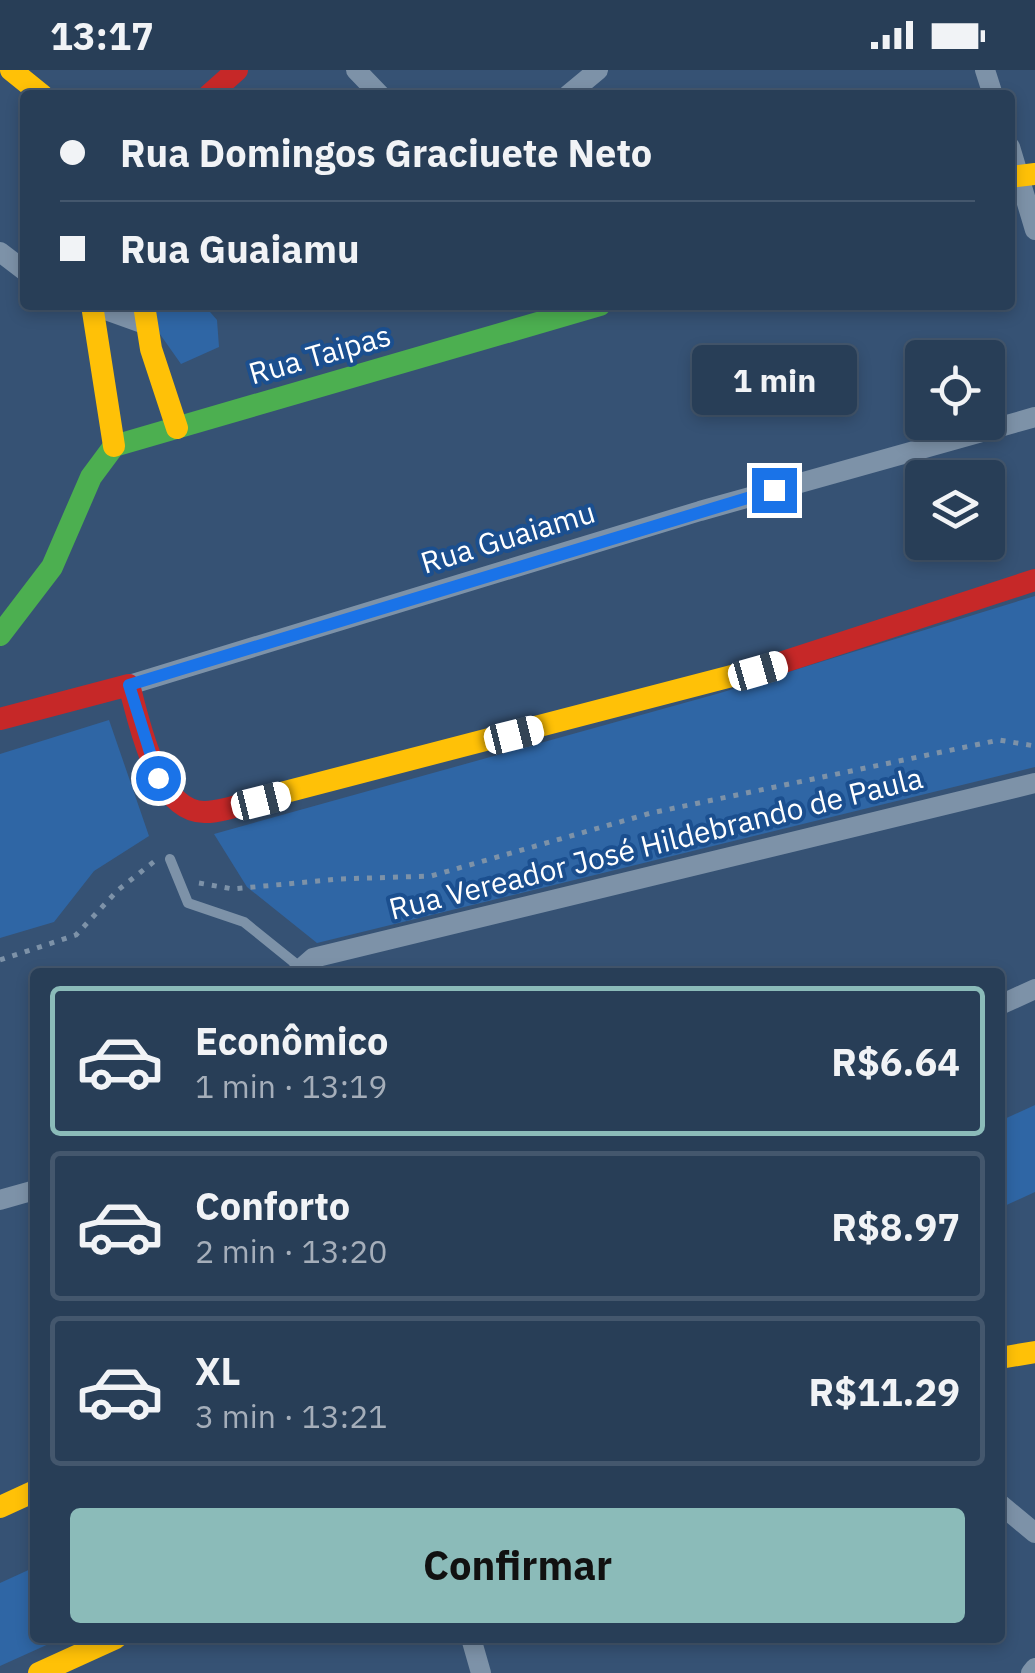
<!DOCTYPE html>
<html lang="pt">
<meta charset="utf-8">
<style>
body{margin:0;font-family:"IBM Plex Sans",sans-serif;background:#344961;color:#f1f3f6;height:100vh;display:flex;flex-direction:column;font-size:38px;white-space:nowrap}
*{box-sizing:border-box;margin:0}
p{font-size:32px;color:#a5aeba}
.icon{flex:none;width:55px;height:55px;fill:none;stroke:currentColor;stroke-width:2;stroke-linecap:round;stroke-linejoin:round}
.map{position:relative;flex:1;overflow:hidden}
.sheet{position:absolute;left:30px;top:898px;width:975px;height:675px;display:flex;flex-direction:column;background:#283e57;border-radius:10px;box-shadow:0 5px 15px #0003,0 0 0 2px #44576d}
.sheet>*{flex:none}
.guide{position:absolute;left:20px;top:20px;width:995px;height:220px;border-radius:10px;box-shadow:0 5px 15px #0003,0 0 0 2px #44576d;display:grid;align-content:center;height:220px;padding:0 40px;background:#283e57}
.controls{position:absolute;left:905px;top:270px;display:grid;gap:20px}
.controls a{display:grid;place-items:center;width:100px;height:100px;border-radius:10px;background:#283e57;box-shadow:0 5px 15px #0003,0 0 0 2px #44576d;font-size:50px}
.end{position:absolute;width:45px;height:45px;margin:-22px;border:12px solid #1a73e8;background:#fff;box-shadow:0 0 0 5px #fff}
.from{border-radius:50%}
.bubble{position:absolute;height:70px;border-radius:10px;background:#283e57;box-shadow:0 5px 15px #0003,0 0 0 2px #44576d;font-size:32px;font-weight:700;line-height:70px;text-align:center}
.car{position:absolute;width:30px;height:60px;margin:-30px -15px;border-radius:12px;box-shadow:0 0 8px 2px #0007;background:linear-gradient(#fff 24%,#345 0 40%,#fff 0 76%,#345 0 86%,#fff 0)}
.guide b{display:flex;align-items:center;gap:35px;height:95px;font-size:38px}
.guide b+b{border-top:2px solid #44576d}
.guide i{width:25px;height:25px;background:#f1f3f6}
ul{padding:18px 0 0;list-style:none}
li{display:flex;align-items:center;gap:30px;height:150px;margin:0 20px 15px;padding:0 20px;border:5px solid #44576d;border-radius:10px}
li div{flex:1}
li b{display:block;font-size:38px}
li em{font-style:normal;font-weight:700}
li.active{border-color:#8bbbb9}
li>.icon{width:90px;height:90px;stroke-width:1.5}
.primary-button{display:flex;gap:20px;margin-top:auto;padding:20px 40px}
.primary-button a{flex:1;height:115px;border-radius:10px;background:#8bbbb9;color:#111;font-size:40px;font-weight:700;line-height:115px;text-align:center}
.status{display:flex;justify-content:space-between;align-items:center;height:70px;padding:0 50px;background:#283e57;direction:ltr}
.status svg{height:28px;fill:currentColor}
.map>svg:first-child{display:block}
</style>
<div class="status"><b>13:17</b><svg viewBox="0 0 49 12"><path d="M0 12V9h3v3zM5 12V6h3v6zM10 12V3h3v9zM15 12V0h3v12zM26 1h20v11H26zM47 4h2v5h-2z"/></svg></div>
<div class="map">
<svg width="1035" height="1603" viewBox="0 0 1035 1603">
<rect width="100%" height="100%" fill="#365274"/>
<path fill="#2f66a5" d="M153,235h51l13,15 2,27 -38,17 -31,-44z
M1035,526v171l-718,176 -70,-56 -33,-53 506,-141z
M109,650l40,116 -55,35 -40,51 -54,16v-184z
M1035,1035v87l-35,16v-87z
M35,1497v71h27l-62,28v-83z"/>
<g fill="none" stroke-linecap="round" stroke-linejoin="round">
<path stroke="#7d92a8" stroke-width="5" stroke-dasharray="5 8" stroke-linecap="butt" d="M199,813l34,6 105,-10 93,-3 220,-63 348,-73 36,6
M0,890l76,-25 42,-45 38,-30"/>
<path stroke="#7d92a8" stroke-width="10" d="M170,789l18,44 56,19 57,46"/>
<path stroke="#7d92a8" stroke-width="20" d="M356,0l24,25
M985,0l8,25
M568,25l30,-25
M1010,77l25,83
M0,182l25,19
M92,235l53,19
M129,615l571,-174 335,-94
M297,902l16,-14 722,-175
M1000,935l35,-16
M0,1130l35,-10
M1000,1434l35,29
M471,1568l10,35
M1031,1603l4,-5"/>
<path stroke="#4caf50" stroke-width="22" d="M0,565l52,-68 39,-90 23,-31 486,-141"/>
<path stroke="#ffc107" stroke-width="22" d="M11,0l31,25
M1010,107l25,-3
M92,235l22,141
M144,235l7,44 26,79
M266,727l508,-132
M1000,1288l35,-6
M0,1437l35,-16
M39,1603l77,-35"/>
<path stroke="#c62828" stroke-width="22" d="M209,25l28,-25
M774,595l261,-85
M0,649l129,-34c10,35 27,128 76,127 19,0 43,-10 61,-15"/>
</g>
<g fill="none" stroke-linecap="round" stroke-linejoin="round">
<path stroke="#1a73e8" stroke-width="12" d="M158,708l-29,-93 645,-195"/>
</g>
<g text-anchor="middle" stroke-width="8" stroke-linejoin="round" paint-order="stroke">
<g font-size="30" fill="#fff" stroke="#1b4f8f">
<text transform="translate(320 285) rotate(-16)" y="10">Rua Taipas</text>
<text transform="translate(508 468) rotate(-17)" y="10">Rua Guaiamu</text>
<text transform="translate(656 774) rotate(-14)" y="10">Rua Vereador José Hildebrando de Paula</text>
</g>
</g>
</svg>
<div class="controls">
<a><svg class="icon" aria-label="locate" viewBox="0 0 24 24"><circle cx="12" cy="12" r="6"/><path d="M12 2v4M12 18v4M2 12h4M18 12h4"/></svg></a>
<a><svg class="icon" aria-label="layers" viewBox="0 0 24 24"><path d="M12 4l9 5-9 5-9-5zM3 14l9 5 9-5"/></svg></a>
</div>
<i class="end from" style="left:158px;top:708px"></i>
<i class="end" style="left:774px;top:420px"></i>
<div class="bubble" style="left:692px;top:275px;width:165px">1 min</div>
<i class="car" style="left:758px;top:601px;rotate:74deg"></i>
<i class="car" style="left:514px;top:665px;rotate:76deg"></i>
<i class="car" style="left:261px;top:731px;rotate:76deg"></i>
<div class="guide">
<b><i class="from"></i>Rua Domingos Graciuete Neto</b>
<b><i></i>Rua Guaiamu</b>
</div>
<section class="sheet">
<ul>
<li class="active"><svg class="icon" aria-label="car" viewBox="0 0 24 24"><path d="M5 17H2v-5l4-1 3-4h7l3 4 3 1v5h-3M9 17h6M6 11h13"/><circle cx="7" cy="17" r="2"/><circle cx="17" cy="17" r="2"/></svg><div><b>Econômico</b><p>1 min · 13:19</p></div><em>R$6.64</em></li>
<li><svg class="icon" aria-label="car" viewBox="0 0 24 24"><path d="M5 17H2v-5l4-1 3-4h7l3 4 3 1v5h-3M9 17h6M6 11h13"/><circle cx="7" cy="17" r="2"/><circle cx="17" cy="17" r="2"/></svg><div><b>Conforto</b><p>2 min · 13:20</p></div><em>R$8.97</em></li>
<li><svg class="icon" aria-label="car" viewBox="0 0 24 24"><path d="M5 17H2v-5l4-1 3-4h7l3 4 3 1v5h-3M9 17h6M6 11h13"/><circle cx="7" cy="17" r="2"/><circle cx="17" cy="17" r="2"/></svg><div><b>XL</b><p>3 min · 13:21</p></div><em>R$11.29</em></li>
</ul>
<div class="primary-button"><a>Confirmar</a></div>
</section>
</div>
